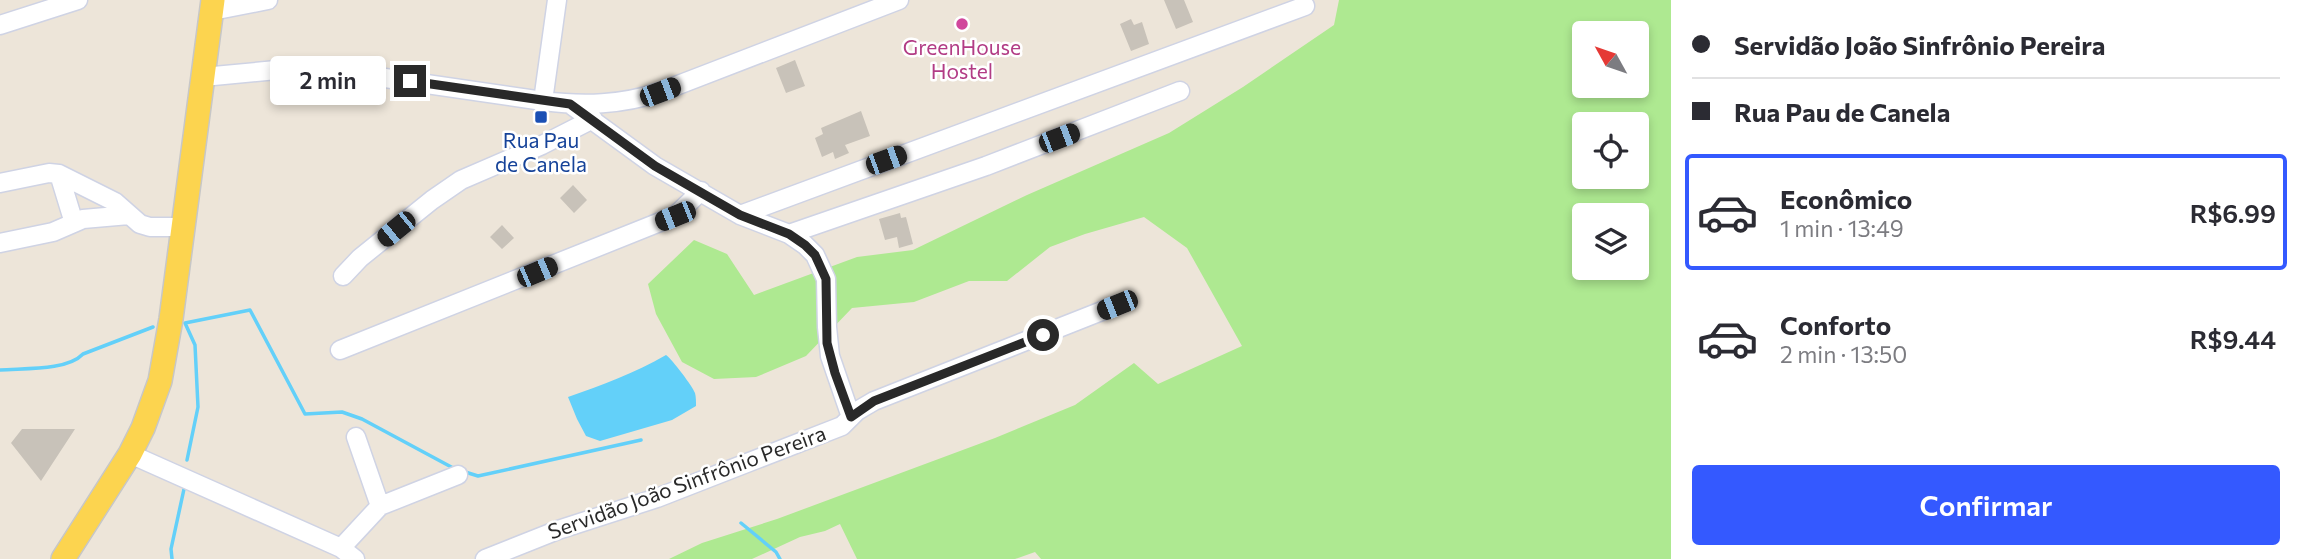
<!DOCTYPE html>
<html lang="pt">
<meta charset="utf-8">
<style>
body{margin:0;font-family:Commissioner,sans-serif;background:#f2f2f3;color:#2b2b33;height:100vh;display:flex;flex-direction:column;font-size:26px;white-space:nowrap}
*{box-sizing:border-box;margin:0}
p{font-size:23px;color:#7c7c81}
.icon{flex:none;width:38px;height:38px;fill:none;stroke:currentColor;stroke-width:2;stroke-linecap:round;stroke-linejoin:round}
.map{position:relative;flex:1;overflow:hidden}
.side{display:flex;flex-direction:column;background:#fff;width:630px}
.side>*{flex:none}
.hud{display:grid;align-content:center;height:154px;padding:0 21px;background:#fff}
.needle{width:46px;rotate:310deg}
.fabs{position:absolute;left:1572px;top:21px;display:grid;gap:14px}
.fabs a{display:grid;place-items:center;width:77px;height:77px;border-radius:7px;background:#fff;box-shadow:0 4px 10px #0003;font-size:35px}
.end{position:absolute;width:32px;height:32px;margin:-16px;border:9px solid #292929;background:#fff;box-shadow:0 0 0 4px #fff}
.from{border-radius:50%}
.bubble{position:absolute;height:49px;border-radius:7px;background:#fff;box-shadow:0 4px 10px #0003;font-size:23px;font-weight:600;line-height:49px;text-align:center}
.car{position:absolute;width:21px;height:42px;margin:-21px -10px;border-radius:9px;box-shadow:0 0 5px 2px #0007;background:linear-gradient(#222 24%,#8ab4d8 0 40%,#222 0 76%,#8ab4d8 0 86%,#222 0)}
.hud b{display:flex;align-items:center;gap:24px;height:66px;font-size:26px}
.hud b+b{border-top:2px solid #e1e1e2}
.hud i{width:18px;height:18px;background:#2b2b33}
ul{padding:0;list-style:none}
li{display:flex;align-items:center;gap:21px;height:116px;margin:0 14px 10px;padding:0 7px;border:4px solid transparent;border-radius:7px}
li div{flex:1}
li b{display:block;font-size:26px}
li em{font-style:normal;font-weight:600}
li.selected{border-color:#3459ff}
li>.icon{width:63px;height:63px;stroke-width:1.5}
.cta{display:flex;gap:14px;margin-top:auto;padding:14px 21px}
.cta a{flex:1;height:80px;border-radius:7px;background:#3459ff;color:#fff;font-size:28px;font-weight:600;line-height:80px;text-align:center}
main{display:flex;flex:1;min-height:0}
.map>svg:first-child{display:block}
</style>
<main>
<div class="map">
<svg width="1671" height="559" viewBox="0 0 1671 559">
<rect width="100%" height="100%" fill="#ede5d9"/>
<path fill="#aee991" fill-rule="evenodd" d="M1339,0h332v559h-630l-6,-7 -20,7h-158l-17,-35 -15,7 -25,6 -48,22h-83l33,-16 75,-24 218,-81 80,-33 59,-42 24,21 84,-38 -55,-98 -43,-31 -59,17 -35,13 -43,34h-38l-55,21 -62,6 -46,48 -50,21 -42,2 -32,-17 -26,-48 -8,-30 46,-44 33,14 27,41 103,-38 56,-7 114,-55 142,-62 74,-46 91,-62zM1584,33h52v53h-52zM1584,124h52v53h-52zM1584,215h52v53h-52z"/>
<path fill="#63d0f9" d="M666,355c6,4 27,32 29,38 1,4 1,8 1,13l-24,14 -72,21 -14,-5 -9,-17 -9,-22c34,-12 67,-24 98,-42z"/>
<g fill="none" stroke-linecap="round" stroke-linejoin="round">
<path stroke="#63d0f9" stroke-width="3.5" d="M0,370c23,-2 67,1 83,-16l70,-27
M187,460l11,-53 -3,-62 -10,-22 65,-13 55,104 37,-2 20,7 93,50
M462,471l16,5 163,-36
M741,523l35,29 4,7
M172,559l-1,-10 13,-60"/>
</g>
<path fill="#c8c2b9" d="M1164,0h20l9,22 -17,7z
M1131,19l3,6 8,-3 7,22 -18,7 -11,-27z
M795,60l10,26 -19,7 -10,-25z
M861,111l9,25 -25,9 4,8 -14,6 -2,-7 -11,5 -7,-19 8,-4 -2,-6z
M573,185l14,15 -13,13 -14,-15z
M900,213l1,5 5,-1 7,27 -14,4 -2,-11 -12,3 -6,-21z
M502,225l12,13 -12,11 -12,-12z
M22,429h53l-34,52 -30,-38z"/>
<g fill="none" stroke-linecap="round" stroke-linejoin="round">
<defs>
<path id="minor" d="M212,11l56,-11
M0,25l78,-25
M203,77l84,-8 43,1 213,31c41,5 78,4 117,-9l239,-92
M543,101l14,-101
M570,104l85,62 85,49 49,19 16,11 10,10 11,24 1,48 3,29 21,61
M59,174l15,49
M0,183l49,-10 10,1 56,28 25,22 10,3h33
M740,215l565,-209
M789,234l197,-68 194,-75
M0,243l53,-11 30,-13 46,-4
M343,276l17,-18 72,-58 29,-20 81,-35 51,-26
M340,350l335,-134 26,-25
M356,437l24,69
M130,454l211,94 14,11
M341,548l39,-42 78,-31
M485,559l73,-29 99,-32 185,-72 15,-15 17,-10 243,-96"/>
<path id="major" d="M63,559l67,-105 13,-26 17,-47 11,-62 42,-319"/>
</defs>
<use href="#minor" stroke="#cfd3e4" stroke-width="21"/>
<use href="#major" stroke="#c7c7c7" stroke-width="26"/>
<use href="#minor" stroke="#fff" stroke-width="18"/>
<use href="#major" stroke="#fcd44f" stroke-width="23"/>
</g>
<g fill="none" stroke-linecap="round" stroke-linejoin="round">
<path stroke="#292929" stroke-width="9" d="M410,81l160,23 85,62 85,49 49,19 16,11 10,10 11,24 1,64 8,30 16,44 23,-16 169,-66"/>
</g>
<circle fill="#d1479c" stroke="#fff" stroke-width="2.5" cx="962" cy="24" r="7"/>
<rect fill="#1a4fb4" stroke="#fff" stroke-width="2.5" x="534" y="110" width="14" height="14" rx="3.5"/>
<g text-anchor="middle" stroke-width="5" stroke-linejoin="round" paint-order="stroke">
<g font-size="21" fill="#b23c85" stroke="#fff">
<text x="962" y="55">GreenHouse<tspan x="962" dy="24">Hostel</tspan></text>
</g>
<g font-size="21" fill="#164399" stroke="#fff">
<text x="541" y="148">Rua Pau<tspan x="541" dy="24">de Canela</tspan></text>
</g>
<g font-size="21" fill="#292929" stroke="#fff">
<text transform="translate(687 483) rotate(-20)" y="7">Servidão João Sinfrônio Pereira</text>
</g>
</g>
</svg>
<div class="fabs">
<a><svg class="needle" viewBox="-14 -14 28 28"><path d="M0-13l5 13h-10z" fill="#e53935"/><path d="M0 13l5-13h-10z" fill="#7c7c81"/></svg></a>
<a><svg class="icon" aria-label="locate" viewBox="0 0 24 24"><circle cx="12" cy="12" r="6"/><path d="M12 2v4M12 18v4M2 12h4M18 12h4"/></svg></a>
<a><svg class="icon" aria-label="layers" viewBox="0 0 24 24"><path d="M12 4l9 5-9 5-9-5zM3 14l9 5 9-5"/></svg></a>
</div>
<i class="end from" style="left:1043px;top:335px"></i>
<i class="end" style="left:410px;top:81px"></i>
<div class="bubble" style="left:270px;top:56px;width:116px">2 min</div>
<i class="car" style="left:660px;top:92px;rotate:69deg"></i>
<i class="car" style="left:1059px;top:138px;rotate:69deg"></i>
<i class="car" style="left:886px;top:160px;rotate:70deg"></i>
<i class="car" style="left:675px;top:216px;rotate:248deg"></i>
<i class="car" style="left:396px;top:229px;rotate:231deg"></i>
<i class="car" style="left:537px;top:272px;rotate:67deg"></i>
<i class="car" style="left:1117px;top:305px;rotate:248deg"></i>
</div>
<section class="side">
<div class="hud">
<b><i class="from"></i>Servidão João Sinfrônio Pereira</b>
<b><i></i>Rua Pau de Canela</b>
</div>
<ul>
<li class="selected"><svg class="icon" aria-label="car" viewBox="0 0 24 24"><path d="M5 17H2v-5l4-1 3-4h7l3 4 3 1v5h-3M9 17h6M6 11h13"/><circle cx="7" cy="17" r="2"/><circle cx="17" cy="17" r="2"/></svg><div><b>Econômico</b><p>1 min · 13:49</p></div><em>R$6.99</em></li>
<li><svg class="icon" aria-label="car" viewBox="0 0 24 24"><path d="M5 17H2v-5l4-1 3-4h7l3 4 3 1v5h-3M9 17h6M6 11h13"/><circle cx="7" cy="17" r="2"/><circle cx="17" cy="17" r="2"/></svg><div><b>Conforto</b><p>2 min · 13:50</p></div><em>R$9.44</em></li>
</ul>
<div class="cta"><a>Confirmar</a></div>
</section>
</main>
